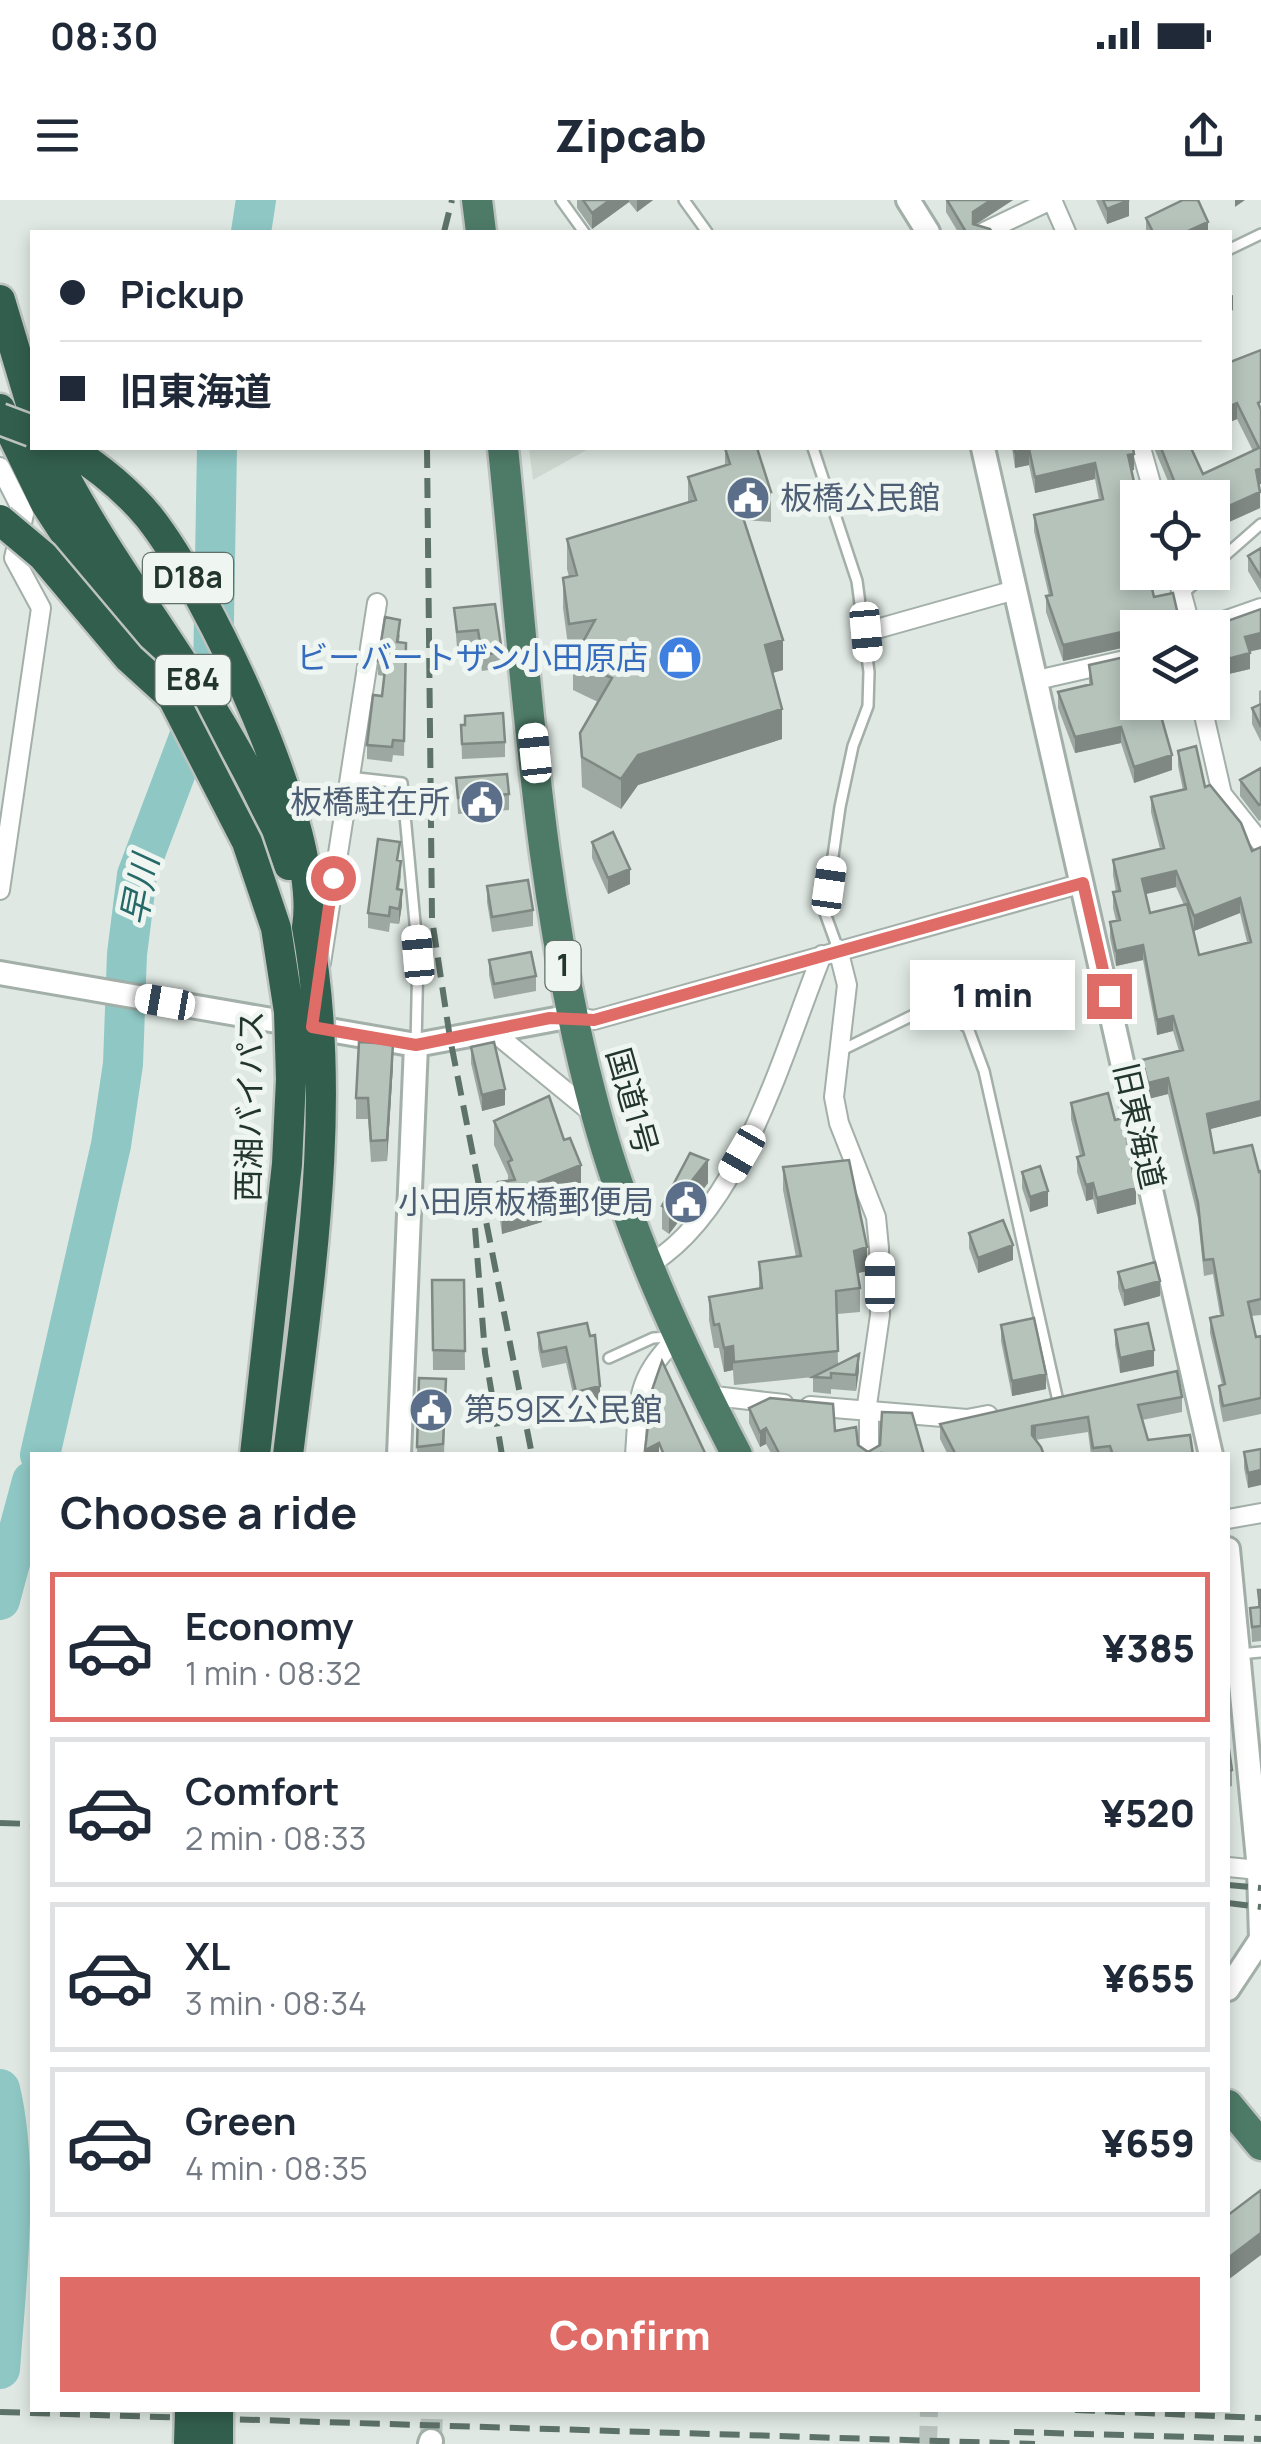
<!DOCTYPE html>
<meta charset="utf-8">
<style>
body{margin:0;font-family:Manrope,"Noto Sans JP",sans-serif;background:#f6f6f7;color:#1f2937;height:100vh;display:flex;flex-direction:column;font-size:38px;white-space:nowrap}
*{box-sizing:border-box;margin:0}
p{font-size:32px;color:#747a83}
.icon{flex:none;width:55px;height:55px;fill:none;stroke:currentColor;stroke-width:2;stroke-linecap:round;stroke-linejoin:round}
.map{position:relative;flex:1;overflow:hidden}
.side{position:absolute;left:30px;top:1252px;width:1200px;height:960px;display:flex;flex-direction:column;background:#fff;border-radius:0px;box-shadow:0 5px 15px #0003}
.side>*{flex:none}
.banner{position:absolute;left:30px;top:30px;width:1202px;height:220px;border-radius:0px;box-shadow:0 5px 15px #0003;display:grid;align-content:center;height:220px;padding:0 30px;background:#fff}
.fabs{position:absolute;left:1120px;top:280px;display:grid;gap:20px}
.fabs a{display:grid;place-items:center;width:110px;height:110px;border-radius:0px;background:#fff;box-shadow:0 5px 15px #0003;font-size:50px}
.end{position:absolute;width:45px;height:45px;margin:-22px;border:12px solid #df6c67;background:#fff;box-shadow:0 0 0 5px #fff}
.from{border-radius:50%}
.bubble{position:absolute;height:70px;border-radius:0px;background:#fff;box-shadow:0 5px 15px #0003;font-size:32px;font-weight:800;line-height:70px;text-align:center}
.car{position:absolute;width:30px;height:60px;margin:-30px -15px;border-radius:12px;box-shadow:0 0 8px 2px #0007;background:linear-gradient(#fff 24%,#345 0 40%,#fff 0 76%,#345 0 86%,#fff 0)}
.banner b{display:flex;align-items:center;gap:35px;height:95px;font-size:38px}
.banner b+b{border-top:2px solid #e0e1e3}
.banner i{width:25px;height:25px;background:#1f2937}
ul{padding:0;list-style:none}
li{display:flex;align-items:center;gap:30px;height:150px;margin:0 20px 15px;padding:0 10px;border:5px solid #e0e1e3;border-radius:0px}
li div{flex:1}
li b{display:block;font-size:38px}
li em{font-style:normal;font-weight:800}
li.current{border-color:#df6c67}
li>.icon{width:90px;height:90px;stroke-width:1.5}
h2{padding:0 30px;font-size:45px;line-height:120px}
.action{display:flex;gap:20px;margin-top:auto;padding:20px 30px}
.action a{flex:1;height:115px;border-radius:0px;background:#df6c67;color:#fff;font-size:40px;font-weight:800;line-height:115px;text-align:center}
.status{display:flex;justify-content:space-between;align-items:center;height:70px;padding:0 50px;background:#fff;direction:ltr}
.status svg{height:28px;fill:currentColor}
header{display:flex;justify-content:space-between;align-items:center;height:130px;padding:0 30px;background:#fff;font-size:45px;font-weight:800}
.map>svg:first-child{display:block}
</style>
<div class="status"><b>08:30</b><svg viewBox="0 0 49 12"><path d="M0 12V9h3v3zM5 12V6h3v6zM10 12V3h3v9zM15 12V0h3v12zM26 1h20v11H26zM47 4h2v5h-2z"/></svg></div>
<header><svg class="icon" aria-label="menu" viewBox="0 0 24 24"><path d="M4 6h16M4 12h16M4 18h16"/></svg>Zipcab<svg class="icon" aria-label="share" viewBox="0 0 24 24"><path d="M12 15V3M7 8l5-5 5 5M5 13v7h14v-7"/></svg></header>
<div class="map">
<svg width="1261" height="2244" viewBox="0 0 1261 2244">
<rect width="100%" height="100%" fill="#dfe8e3"/>
<path fill="#ced8d1" d="M529,248h61l-57,32z"/>
<g fill="none" stroke-linecap="round" stroke-linejoin="round">
<path stroke="#8ec7c4" stroke-width="40" d="M251,32l5,-32
M40,1255l71,-310 12,-81 4,-110 10,-79 76,-201 4,-226
M0,1400l32,-119
M0,1889c20,82 6,196 0,280"/>
<path stroke="#b9c4bf" stroke-width="18" stroke-dasharray="18 9" stroke-linecap="butt" d="M928,2244l1,-34"/>
<path stroke="#b9c4bf" stroke-width="22" stroke-dasharray="22 11" stroke-linecap="butt" d="M431,2241l1,-31"/>
<defs>
<path id="service" d="M561,0l23,32
M684,0l23,32
M1230,49l31,-15
M813,248l44,133 12,91 -1,34 -15,40 -13,61 -15,106 13,36
M1212,367l49,-43
M1184,393l23,-21
M349,577l53,6 16,172 -2,90
M840,851l98,-48 30,25 16,43 74,330
M609,1158l44,-20 19,-1
M1239,1454l22,-2"/>
<path id="minor" d="M1052,0l14,32
M984,32l67,-32
M1141,248l14,50
M0,267l24,47 -10,44 27,50 -41,282
M1176,372l15,56
M1204,428l57,-20
M866,432l149,-42
M1037,480l101,-23
M1201,502l21,92 39,49
M838,749l9,36 -13,112 5,26 37,94 3,31 1,67 -14,97
M321,763l56,-360
M572,816l22,4 489,-137
M490,829l106,87
M649,1065c93,-56 134,-214 173,-310
M706,1195l78,9
M810,1206l157,13 21,-4
M635,1255c4,-57 1,-78 44,-119
M869,1255v-42
M1228,1319l33,-6
M1228,1667l31,3"/>
<path id="tertiary" d="M908,0l20,32
M983,248l228,1007
M0,773l416,72 156,-29
M399,1255l17,-410
M1228,1349l31,321 2,69 -33,50
M430,2244l1,-3"/>
<path id="trunk" d="M477,0l4,32
M503,248c23,221 34,449 93,665 32,118 85,234 141,342
M1228,1905l33,40"/>
<path id="motorway" d="M0,100l32,107
M0,209l46,95 114,175
M50,248c70,144 186,264 239,417
M68,248c30,19 58,41 81,69 60,76 174,316 158,410"/>
</defs>
<use href="#service" stroke="#a3afa9" stroke-width="14"/>
<use href="#minor" stroke="#a3afa9" stroke-width="22"/>
<use href="#tertiary" stroke="#a3afa9" stroke-width="28"/>
<use href="#trunk" stroke="#bdc3c0" stroke-width="35"/>
<use href="#motorway" stroke="#bdc3c0" stroke-width="35"/>
<use href="#service" stroke="#fff" stroke-width="9"/>
<use href="#minor" stroke="#fff" stroke-width="18"/>
<use href="#tertiary" stroke="#fff" stroke-width="22"/>
<use href="#trunk" stroke="#4e7b68" stroke-width="30"/>
<use href="#motorway" stroke="#325e4d" stroke-width="30"/>
<path stroke="#5d7268" stroke-width="6" stroke-dasharray="20 10" stroke-linecap="butt" d="M444,32l8,-32
M427,248l5,471 18,119 82,417
M475,1028l10,125 17,102
M0,1623l32,1
M1228,1685l33,3
M1228,1703l33,4
M1075,2210l186,8
M0,2212l1035,32
M1014,2232l247,7"/>
<defs>
<path id="motorway-bridge" d="M0,219l32,12
M0,320l43,36 86,102 44,40 74,144 29,86 13,84 2,67 -4,85 -32,291
M288,1255c21,-173 51,-355 19,-528
M189,2244l1,-34
M218,2244v-34"/>
</defs>
<use href="#motorway-bridge" stroke="#bdc3c0" stroke-width="35" stroke-linecap="butt"/>
<use href="#motorway-bridge" stroke="#325e4d" stroke-width="30"/>
</g>
<path fill="#9ca8a1" fill-rule="evenodd" d="M577,0h76l-16,12 -8,-10 -37,27 -15,-21z
M946,0h67l-38,25 17,7h-34l-12,-20z
M1096,0h33v16l-22,8z
M1146,18l62,14h-62z
M1261,150l-2,135 1,23 -31,14 -5,-11 -11,1 -1,-14h-74v148l-3,-1 -72,16 -17,-49v-16h3l-15,-65v-16l65,-15 -4,-21 -60,14 -6,-28 -14,3 -3,-20h121l1,22h-3l5,21 23,3 11,-8 -16,-38h37l12,26 50,-23 -16,-32 -7,3v-60z
M725,248l46,44v30l-27,-2 39,150 -11,3 10,66 -144,46 -17,24 -39,-22 -2,-54 18,-31 -25,-12v-30l5,-8 -9,1 -6,-45v-30l6,-1 -2,-8v-30l121,-36v-26l37,-11z
M1261,348v45l-13,-22v-15z
M454,408l48,44v16l-20,3 -4,-25 -21,2z
M1212,428l49,21 -12,3 1,17 -30,7 -3,-11z
M400,434l-1,8 7,1 -2,113 -11,-1 -1,7 -25,-3v-14l15,-49 2,-20 -6,-1v-14z
M1089,465l100,37 -30,9 13,59 -38,13 -13,-40 -46,10 -17,-45v-16l31,-7z
M1261,490v52l-9,-18v-16l7,-3v-14z
M461,525h4l40,17v15l-43,2z
M1178,551l74,100 9,-4v269l-51,13 4,24 47,18v144l-10,1 5,21 5,-1v78l-38,8 -4,-21v-15l3,-1 -12,-52v-15l10,-3 -7,-41 -9,2 -6,-57 -30,-125 -20,5 -6,-23v-16l37,-9 -6,-20 -16,4 -14,-75 -27,6 -6,-28v-16l6,-1 -3,-13v-16h3l-3,-17v-15l47,-11 -9,-37v-15l32,-7 -5,-24zM1176,687l8,18 -34,8 -5,-19zM1240,713l7,29 -48,13 -5,-24z
M1261,568v52l-2,1 -19,-25v-16z
M456,578l53,16v16l-51,4z
M592,642l38,42 -22,10 -16,-36z
M400,661l1,16 -2,12 3,16 -3,19 -9,-1 -1,9 -21,-4v-15z
M487,686l46,24v16l-41,6 -5,-30z
M489,760l47,16v15l-42,8 -5,-24z
M471,847l34,58 -23,6 -11,-48z
M393,865l-6,96 -16,1 -3,-43h-12v-21z
M1071,903l65,101 -39,10 -4,-15 -7,2 -9,-29v-15l3,-1 -9,-37z
M494,921l87,68 -39,15v18l-40,12 -4,-27v-25l10,-1v-6l-14,-30z
M783,967l84,104 -9,2 2,15v24l-23,2 1,50 21,6 -3,21 -25,-2v5l-18,-2v-15l-79,8 -1,-15 -9,2 -5,-24h-5l-5,-28v-23l50,-9v-26l37,-5 -13,-67z
M1022,972l26,34 -18,6 -8,-24z
M708,983l-39,51 -7,-5v-23z
M969,1033l44,27 -35,13 -9,-25z
M1118,1072l42,24 -36,10 -6,-18z
M432,1080h32l1,90h-32z
M1001,1125l45,64 -34,7 -11,-55z
M1115,1130l39,36 -34,7 -5,-28z
M538,1133l52,3 10,66 -24,5 -10,-44 -24,5 -4,-20z
M419,1178l27,1 -2,76h-27z
M1182,1197v15l-40,8 6,20 45,15h-102l-3,-23 -53,8 9,15h-96l-8,-16v-15z
M749,1208l86,23 33,21 56,3h-152l-6,-11 -6,3 -11,-24z
M1261,1249l-13,39 -4,-20v-16z
M1258,1390h3v51l-9,1 -2,-34 8,-1z
M1228,1543l4,27v16l-4,1z
M1228,1593l2,15v15l-2,1z"/>
<path fill="#7f8883" d="M610,0h19v2l-37,27v-16z
M637,0h16l-16,12z
M991,0h22l-40,26v-14z
M1129,0v16l-22,8v-15z
M1235,0h10l-10,7z
M1208,22v10h-22z
M1233,95v15l-3,2v-16z
M1237,203v16l-7,3v-16z
M1029,249v16l-14,3v-16z
M1134,254v16l-6,1v-16z
M1095,263v16l-60,14v-16z
M1261,268v16l-5,2v-16z
M1260,292v16l-31,14v-16z
M1135,429v16l-72,16v-16z
M1261,433v16l-16,3v-15z
M783,440v30l-18,5v-30z
M1217,450v15l-5,2v-16z
M1250,453v16l-30,7v-15z
M1155,502h34v1l-34,9z
M782,509v30l-144,46 -17,24v-30l17,-24z
M1121,527v16l-46,10v-16z
M1172,555v15l-38,13v-16z
M630,669v15l-22,10v-16z
M1176,671v16l-34,8v-16z
M402,690v15l-3,19v-15z
M1240,698v15l-46,18v-15z
M1143,745v15l-27,6v-15z
M1173,816v15l-16,4v-15z
M393,844v21l-6,96v-21z
M1168,878v16l-20,5v-16z
M505,889v16l-23,6v-16z
M1261,901v15l-54,14v-16z
M708,960v23l-39,51v-24z
M581,965v24l-39,15v18l-40,12v-24l34,-27z
M1093,983v16l-7,2v-16z
M1136,988v16l-39,10v-16z
M1048,991v15l-18,6v-15z
M1013,1045v15l-35,13v-15z
M867,1047v24l-13,3v-23z
M1160,1081v15l-36,10v-15z
M733,1146v24l-9,2v-24z
M1154,1150v16l-34,7v-15z
M859,1154v16l-3,21v-16z
M1046,1174v15l-34,7v-15z
M600,1186v16l-24,5v-15z
M1036,1224v15l-4,2v-15z
M766,1228v16l-6,3v-15z
M659,1243v12h-14v-5z
M1261,1270v15l-13,3v-15z
M1261,2033v22l-33,25v-22z"/>
<path fill="#b5c3bb" stroke="#7f8883" stroke-width="2.5" fill-rule="evenodd" d="M583,0h27l-18,13z
M947,0h44l-18,12v12l17,5 2,3h-26z
M1103,0h26l-22,9z
M1183,0h15l10,22 -22,10h-33l-7,-14z
M1261,150v51l-3,2 3,7v58l-5,2 4,22 -31,14 -5,-11 -11,1 -8,-13 2,13 -69,2v17h-3l3,10v47h10l6,25 19,-4 8,35h-43v2l-3,-1 -72,16 -17,-49 6,-1 -18,-80 69,-16 -8,-36 -60,14 -6,-28 -14,3 -1,-4h119l1,6 -6,1 8,36 23,3 16,-11 -14,-35h30l12,26 56,-26 -22,-45 -7,3v-44z
M725,248h32l14,44 -37,-2 49,150 -18,5 17,64 -144,46 -17,24 -39,-22 -2,-24 32,-55 -39,-18 22,-40 -26,4 -6,-46 14,-3 -10,-36 129,-39 -8,-23 42,-13z
M1261,348v29l-13,-21z
M495,404l7,48 -20,3 -4,-25 -21,2 -3,-24z
M1261,409v24l-16,4 5,16 -30,8 -3,-11 -5,1v-23h-4z
M385,417l15,3 -3,22 9,1 -2,98 -11,-1 -1,7 -25,-2 6,-50 9,1 4,-35h-8z
M1138,454v48h19l15,53 -38,12 -13,-40 -46,10 -17,-45 34,-8 -3,-19z
M1261,504v23l-9,-19z
M503,513l2,29 -43,2 -1,-19h4v-9z
M1196,546l9,41 5,-2 31,38 11,28 9,-4v254l-54,13 7,39 38,-8 7,27 2,-1v128l-13,3 8,35 5,-1v62l-38,8 -4,-20 6,-2 -15,-66 13,-3 -10,-56 -9,1 -6,-57 -30,-125 -20,5 -6,-23 41,-10 -10,-34 -16,4 -14,-75 -27,6 -6,-29 10,-2 -7,-28 7,-1 -7,-31 51,-12 -13,-51 35,-8 -8,-38zM1176,671l18,45 46,-18 11,44 -52,13 -12,-51 -37,9 -8,-34z
M1261,568v36l-2,1 -19,-25z
M507,574l2,20 -51,4 -2,-20z
M613,632l17,37 -22,9 -16,-36z
M378,639l22,3 -3,18 4,1 -4,28 5,1 -3,19 -9,-2 -1,9 -21,-3z
M528,680l5,30 -41,7 -5,-31z
M531,752l5,24 -42,8 -5,-24z
M359,842l34,2 -6,96 -16,1 -3,-43h-12z
M494,842l11,47 -23,6 -11,-48z
M1108,893l7,27 8,-2 13,70 -39,10 -4,-15 -7,2 -9,-28 7,-2 -13,-52z
M549,896l15,44 6,-2 11,27 -45,18 6,15 -40,12 -4,-28 17,-2 -7,-18 4,-2 -18,-39z
M690,953l18,7 -39,50 -7,-4z
M849,960l18,87 -13,4 6,37 -24,3 2,60 -104,11 -1,-16 -9,2 -5,-24 -5,1 -5,-28 53,-9 -3,-26 42,-6 -18,-89z
M1040,966l8,25 -18,6 -8,-25z
M1003,1020l10,25 -35,13 -9,-25z
M1155,1062l5,19 -36,10 -6,-19z
M432,1080h32l1,71 -32,-1z
M1034,1118l12,56 -34,7 -11,-56z
M587,1123l3,13 5,-1 5,51 -24,6 -10,-45 -24,5 -4,-19z
M1148,1123l6,27 -34,8 -5,-28z
M859,1154l-3,21 -25,-2v5l-18,-1z
M662,1161l43,92 1,2h-42l-5,-12 -14,7 7,-60z
M1177,1171l5,26 -44,8 10,35 42,-5 3,20h-80l-3,-9 -17,2 -5,-31 -56,9v9l9,12 3,8h-88l-16,-31z
M419,1178l27,1 -3,65 -26,3z
M770,1198l63,6 2,27 21,-4 2,18 10,7 12,-7 2,-33 30,1 12,42h-43v-2l-10,2h-91l-14,-27 -6,4 -11,-24z
M1261,1249v21l-13,3 -4,-21z
M1258,1390h3v36l-9,1 -2,-19 10,-1z
M1228,1543l4,27 -4,1z
M1261,1990v43l-33,25v-43z"/>
<g fill="none" stroke-linecap="round" stroke-linejoin="round">
<path stroke="#df6c67" stroke-width="12" d="M333,678l-21,149 104,18 134,-27 44,2 489,-137 26,113"/>
</g>
<defs>
<symbol id="civic-disc" viewBox="-11 -11 22 22"><circle r="9.5" fill="#5c6f8a" stroke="#eff6f1"/><path d="M-.6-6.5H3V-4.5H.6V-3L4-1V1h2V6H-6V1h2V-1L-.6-3ZM-1.2 2.5V6h2.4V2.5Z" fill="#fff"/></symbol>
<symbol id="shop-disc" viewBox="-11 -11 22 22"><circle r="9.5" fill="#3f7fe0" stroke="#eff6f1"/><path d="M-5-2.5h2.3a2.7 3.5 0 0 1 5.4 0H5L5.5 6h-11ZM-1.5-2.5h3a1.5 2.3 0 0 0-3 0Z" fill="#fff"/></symbol>
</defs>
<g fill-rule="evenodd">
<use href="#civic-disc" x="723" y="273" width="50" height="50"/>
<use href="#shop-disc" x="655" y="433" width="50" height="50"/>
<use href="#civic-disc" x="457" y="577" width="50" height="50"/>
<use href="#civic-disc" x="661" y="977" width="50" height="50"/>
<use href="#civic-disc" x="406" y="1185" width="50" height="50"/>
</g>
<g text-anchor="middle" stroke-width="10" stroke-linejoin="round" paint-order="stroke">
<g fill="#eff6f1" stroke="#607068" stroke-width="2.5">
<rect x="143" y="353" width="90" height="50" rx="8"/>
<rect x="155.5" y="455" width="75" height="50" rx="8"/>
<rect x="545.5" y="741" width="35" height="50" rx="8"/>
</g>
<g font-size="30" font-weight="bold" fill="#23362d">
<text x="188" y="388">D18a</text>
<text x="193" y="490">E84</text>
<text x="563" y="776">1</text>
</g>
<g font-size="32" fill="#4e5e75" stroke="#eff6f1" text-anchor="start">
<text x="780" y="309">板橋公民館</text>
<text x="450" y="613" text-anchor="end">板橋駐在所</text>
<text x="654" y="1013" text-anchor="end">小田原板橋郵便局</text>
<text x="464" y="1221">第59区公民館</text>
</g>
<g font-size="32" fill="#366cbe" stroke="#eff6f1" text-anchor="end">
<text x="648" y="469">ビーバートザン小田原店</text>
</g>
<g font-size="32" fill="#23362d" stroke="#eff6f1">
<text transform="translate(632 901) rotate(74)" y="11">国道1号</text>
<text transform="translate(250 906) rotate(-89)" y="11">西湘バイパス</text>
<text transform="translate(1139 926) rotate(77)" y="11">旧東海道</text>
</g>
<g font-size="35" font-style="italic" fill="#256a68" stroke="#eff6f1">
<text transform="translate(140 690) rotate(-79)" y="12">早川</text>
</g>
</g>
</svg>
<div class="fabs">
<a><svg class="icon" aria-label="locate" viewBox="0 0 24 24"><circle cx="12" cy="12" r="6"/><path d="M12 2v4M12 18v4M2 12h4M18 12h4"/></svg></a>
<a><svg class="icon" aria-label="layers" viewBox="0 0 24 24"><path d="M12 4l9 5-9 5-9-5zM3 14l9 5 9-5"/></svg></a>
</div>
<i class="end from" style="left:333px;top:678px"></i>
<i class="end" style="left:1109px;top:796px"></i>
<div class="bubble" style="left:910px;top:760px;width:165px">1 min</div>
<i class="car" style="left:866px;top:432px;rotate:175deg"></i>
<i class="car" style="left:535px;top:553px;rotate:354deg"></i>
<i class="car" style="left:829px;top:686px;rotate:8deg"></i>
<i class="car" style="left:418px;top:755px;rotate:355deg"></i>
<i class="car" style="left:165px;top:802px;rotate:280deg"></i>
<i class="car" style="left:742px;top:954px;rotate:210deg"></i>
<i class="car" style="left:880px;top:1082px;rotate:0deg"></i>
<div class="banner">
<b><i class="from"></i>Pickup</b>
<b><i></i>旧東海道</b>
</div>
<section class="side">
<h2>Choose a ride</h2>
<ul>
<li class="current"><svg class="icon" aria-label="car" viewBox="0 0 24 24"><path d="M5 17H2v-5l4-1 3-4h7l3 4 3 1v5h-3M9 17h6M6 11h13"/><circle cx="7" cy="17" r="2"/><circle cx="17" cy="17" r="2"/></svg><div><b>Economy</b><p>1 min · 08:32</p></div><em>¥385</em></li>
<li><svg class="icon" aria-label="car" viewBox="0 0 24 24"><path d="M5 17H2v-5l4-1 3-4h7l3 4 3 1v5h-3M9 17h6M6 11h13"/><circle cx="7" cy="17" r="2"/><circle cx="17" cy="17" r="2"/></svg><div><b>Comfort</b><p>2 min · 08:33</p></div><em>¥520</em></li>
<li><svg class="icon" aria-label="car" viewBox="0 0 24 24"><path d="M5 17H2v-5l4-1 3-4h7l3 4 3 1v5h-3M9 17h6M6 11h13"/><circle cx="7" cy="17" r="2"/><circle cx="17" cy="17" r="2"/></svg><div><b>XL</b><p>3 min · 08:34</p></div><em>¥655</em></li>
<li><svg class="icon" aria-label="car" viewBox="0 0 24 24"><path d="M5 17H2v-5l4-1 3-4h7l3 4 3 1v5h-3M9 17h6M6 11h13"/><circle cx="7" cy="17" r="2"/><circle cx="17" cy="17" r="2"/></svg><div><b>Green</b><p>4 min · 08:35</p></div><em>¥659</em></li>
</ul>
<div class="action"><a>Confirm</a></div>
</section>
</div>
